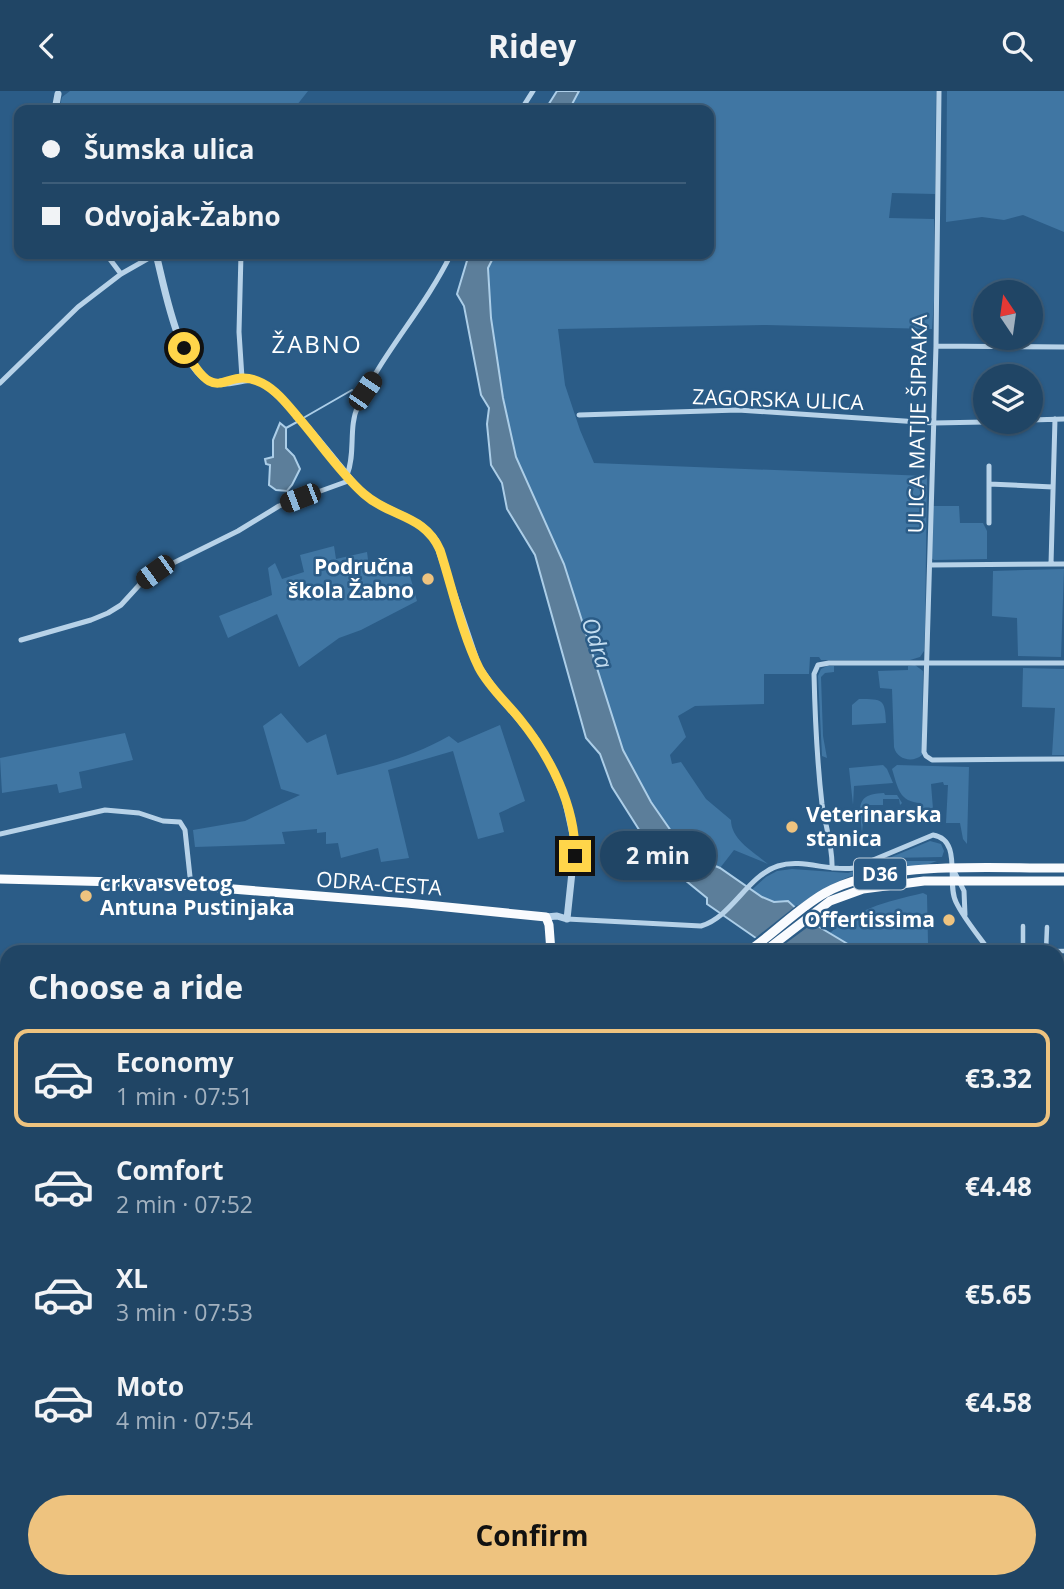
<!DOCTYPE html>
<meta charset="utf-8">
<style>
body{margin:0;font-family:"Open Sans",sans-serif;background:#284c6b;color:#f1f3f6;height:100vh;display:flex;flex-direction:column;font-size:26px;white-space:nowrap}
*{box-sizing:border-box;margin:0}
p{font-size:23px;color:#a2b1bf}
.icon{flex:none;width:38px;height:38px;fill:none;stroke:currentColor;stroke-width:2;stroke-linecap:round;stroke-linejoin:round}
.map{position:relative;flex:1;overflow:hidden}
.drawer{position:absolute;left:0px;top:854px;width:1064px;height:644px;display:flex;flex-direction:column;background:#204565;border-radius:21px 21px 0 0;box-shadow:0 2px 5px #0004,0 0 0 2px #3d5d79}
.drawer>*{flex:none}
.top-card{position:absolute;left:14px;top:14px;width:700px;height:154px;border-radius:14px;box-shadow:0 2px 5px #0004,0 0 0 2px #3d5d79;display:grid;align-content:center;height:154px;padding:0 28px;background:#204565}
.needle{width:46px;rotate:347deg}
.fabs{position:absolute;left:973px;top:189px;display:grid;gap:14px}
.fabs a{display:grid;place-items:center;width:70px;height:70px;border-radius:50%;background:#204565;box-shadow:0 2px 5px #0004,0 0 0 2px #3d5d79;font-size:35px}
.end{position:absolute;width:32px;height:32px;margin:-16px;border:9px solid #ffd54a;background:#111;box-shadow:0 0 0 4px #111}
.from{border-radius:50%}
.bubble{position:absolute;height:49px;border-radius:24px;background:#204565;box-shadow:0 2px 5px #0004,0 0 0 2px #3d5d79;font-size:23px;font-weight:700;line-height:49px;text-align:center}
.car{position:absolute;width:21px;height:42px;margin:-21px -10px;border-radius:9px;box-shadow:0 0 5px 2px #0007;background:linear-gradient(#222 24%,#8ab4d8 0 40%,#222 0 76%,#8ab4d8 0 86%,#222 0)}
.top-card b{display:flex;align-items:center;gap:24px;height:66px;font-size:26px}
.top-card b+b{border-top:2px solid #3d5d79}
.top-card i{width:18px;height:18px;background:#f1f3f6}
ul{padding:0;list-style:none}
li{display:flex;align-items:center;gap:21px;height:98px;margin:0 14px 10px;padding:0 14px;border:4px solid transparent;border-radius:14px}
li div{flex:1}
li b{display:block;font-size:26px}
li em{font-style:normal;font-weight:700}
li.selected{border-color:#eec37f}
li>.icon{width:63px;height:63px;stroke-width:1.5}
h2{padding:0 28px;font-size:32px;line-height:84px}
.primary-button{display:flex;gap:14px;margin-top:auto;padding:14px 28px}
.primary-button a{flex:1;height:80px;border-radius:42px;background:#eec37f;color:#111;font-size:28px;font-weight:700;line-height:80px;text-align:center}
header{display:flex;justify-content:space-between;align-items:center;height:91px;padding:0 28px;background:#204565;font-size:32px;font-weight:700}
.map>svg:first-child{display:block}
</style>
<header><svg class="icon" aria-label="back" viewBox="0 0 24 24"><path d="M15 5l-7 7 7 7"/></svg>Ridey<svg class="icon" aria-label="search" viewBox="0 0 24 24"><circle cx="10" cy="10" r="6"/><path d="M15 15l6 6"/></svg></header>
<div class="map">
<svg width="1064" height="1498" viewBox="0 0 1064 1498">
<rect width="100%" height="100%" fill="#2b5c87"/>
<path fill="#4076a3" d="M70,0h238l-15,19h-234l3,-13z
M579,0h357l-1,103 -43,-1 -3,25 45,1 1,67 -3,43 -166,-4 -208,4 7,56 15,45 14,33 333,13 -2,153 -1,22 -4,6 -10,3h-89l-2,-3h-9l-1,17h-45v30l-69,2 -17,10 8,21 -16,18 2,9 9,-2 25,37 25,21c0,20 23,32 37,44l-34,-14 -14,18 -33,-14 -36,-52 -28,-52 -59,-186 -48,-107 -13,-59 -12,-80 -3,-50 7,-14h214v-144h-140z
M947,0h117v141l-41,-17 -19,5 -22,-3 -36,5z
M933,415h26l1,17h23l4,8v28l-53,1 -3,-2z
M334,455l2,13 31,-7 2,15 11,-3 3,7 24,-6 10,36 -56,29 -22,8 -40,29 -22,-53 -49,24 -9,-22 53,-21 -4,-27 7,-5 7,16 22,-7 -4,-17z
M1064,478l-3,88 -43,-1 -1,-38 -25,-2 1,-45z
M915,574l8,6 -1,84c-9,8 -25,5 -28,-8l-2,-58 -12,-1 -2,-17 30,-1v-4z
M827,575h7v6l-9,1 -4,4 2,59 4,22 -5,-2 -4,-80 3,-7z
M1023,577l41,1v86h-12l3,-47 -33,-1z
M859,608c24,0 26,0 27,24l-34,2v-20z
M281,622l26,30 19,-9 11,41c41,-10 75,-18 112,-39l9,7 42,-18 25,76 -26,12 5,19 -26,7 -25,-88 -65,19 21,88 -28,4 -3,-14 -37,10 -3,-15 -12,1v-12l-9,1v-4l-35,3 3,12 -90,3 -2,-17 52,-9 55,-26 -19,-6 -18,-63z
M125,642l8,27 -54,12 3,16 -23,5 -2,-9 -55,9 -2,-35z
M883,674l4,4 6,14 -39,3 -1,19 -4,-37z
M897,674l72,2 -2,77 -4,-5 -3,-16h-14l2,-38h-4l-1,-3 -12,2 2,25 -2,3 -9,-1 -1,-8c-22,-1 -23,-15 -29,-34z
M884,702l1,2h12l5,8 -2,2 -1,-6h-16v6h-13l-6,4 -2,24c-2,-25 -8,-39 22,-40z
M930,750l11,3 3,7 -2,6 -53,1z
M884,770h53c-18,8 -42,5 -61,8 -36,7 -64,26 -93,48l-37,-22 20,-18 11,-6 15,-2 56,4z
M923,802l4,2 1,48 7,9h-83l-26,-15c27,-28 60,-35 97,-44z
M1057,1004l7,9v82h-7z
M7,1202v87l-7,-57v-21z
M1064,1447v51h-19l2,-7h10v-29z"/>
<path fill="#5c7e9a" stroke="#accee8" stroke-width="2" d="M557,0h22l-10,19h-24z
M469,163h26l-7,14 3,50 12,80 13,59 48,107 59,186 28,52 36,52 33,14 42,29 12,5 14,-1 23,21 50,30h-85l-69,-48v-6l-38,-31 -26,-31 -31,-49 -12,-33 -14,-16 -51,-183 -28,-46 -5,-26 -11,-18 -4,-41 2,-16 -8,-13 -17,-89 -7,-12z
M280,332l6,5v20l8,8 6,13 -8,16 -5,6 -11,-1 -7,-5 1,-20 -4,-1 -1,-5 8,-2v-17z
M1057,1092l7,17v49l-7,-7z
M1064,1266v167l-7,16v-179z
M918,1491h122l-3,7h-121z"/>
<path fill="#2b5c87" d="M797,814l19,16 -42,31 -20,-13z"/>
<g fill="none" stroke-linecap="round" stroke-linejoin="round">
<path stroke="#accee8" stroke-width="2" d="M305,326l47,-27
M286,337l11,-6
M0,1352l7,-14"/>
<path stroke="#b7d2e8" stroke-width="4.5" d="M1023,860v-25
M1046,860l1,-24
M1003,861l61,-1"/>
<path stroke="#b7d2e8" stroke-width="5" d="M939,0l-3,255 -12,406 2,4 6,4 132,-1
M521,19l12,-19
M106,163l15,20
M241,163l-2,78 3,46
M936,255l128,1
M0,292l78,-76 43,-33 35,-20
M579,324l159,-5 196,13 51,-1
M1031,329l33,-1
M347,384c9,-22 1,-48 11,-69 25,-54 67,-98 93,-152
M989,393l64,3
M989,432v-57
M1051,473l4,-145
M930,474l134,-1
M21,549l70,-20 17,-7 13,-8 21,-23 13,-10 83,-41 41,-25 72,-26
M0,743l105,-24 34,3 24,8 17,1 5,8 6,56
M832,777c1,-22 -7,-43 -10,-64 -5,-43 -7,-86 -8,-130l4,-9 11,-2h235
M953,778l11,22 1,24
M567,828l134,7c31,-9 46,-50 77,-60 24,-8 51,6 76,2l79,-33c30,5 13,48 23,67 8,17 23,34 34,50
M1057,890h7
M0,919l7,-3
M1057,956l7,10
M200,1491l14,7
M590,1498l2,-7"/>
<path stroke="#b7d2e8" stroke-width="7" d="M55,19l3,-16
M156,163c8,30 24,126 61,129 24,3 32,-14 56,8 23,21 44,47 64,72 9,10 17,23 28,32 22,18 55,21 71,46l42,125 19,27 37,44 15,24 16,37 10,46 -8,75
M546,826l11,-1 10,3"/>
<path stroke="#e1edf7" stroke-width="8" d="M615,1491l1,7
M350,1498l5,-7"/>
<path stroke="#f9fbfe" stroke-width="9" d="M0,788l158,4 249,20 139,14 3,8 2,27
M747,861c27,-18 50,-43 78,-59 60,-34 169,-24 239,-25
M764,861l66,-51 33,-12 61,-8h140"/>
<path stroke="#fff" stroke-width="2" stroke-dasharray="12 5" stroke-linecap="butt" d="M0,1069l7,2
M1057,1103h7"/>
</g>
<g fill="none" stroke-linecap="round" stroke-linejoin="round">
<path stroke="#ffd54a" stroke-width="9" d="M184,257c35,66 39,15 78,35 14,7 25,21 35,33 22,25 42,56 67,78 27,24 60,20 76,56 12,37 22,84 39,118 10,19 27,34 40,50 31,38 57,88 56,138"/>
</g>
<g fill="#eec37f" stroke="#2b5c87" stroke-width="2.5">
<circle cx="428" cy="488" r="7"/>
<circle cx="792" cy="736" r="7"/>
<circle cx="86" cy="805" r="7"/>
<circle cx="949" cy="829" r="7"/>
</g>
<g text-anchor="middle" stroke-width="5" stroke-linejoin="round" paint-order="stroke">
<rect fill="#2b5c87" stroke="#bfcedb" stroke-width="2" x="854" y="767.5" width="52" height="31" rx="5"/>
<g font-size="19" font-weight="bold" fill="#fff">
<text x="880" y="790">D36</text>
</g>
<g font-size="21" fill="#fff" stroke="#2b5c87">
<text transform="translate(778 309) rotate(2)" y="7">ZAGORSKA ULICA</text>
<text transform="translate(918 333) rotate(-89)" y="7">ULICA MATIJE ŠIPRAKA</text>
<text transform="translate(379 793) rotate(4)" y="7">ODRA-CESTA</text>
</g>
<g font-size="21" font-weight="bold" fill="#fff" stroke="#2b5c87" text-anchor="end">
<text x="414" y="483">Područna<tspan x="414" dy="24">škola Žabno</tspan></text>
<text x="806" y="731" text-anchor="start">Veterinarska<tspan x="806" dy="24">stanica</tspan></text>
<text x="100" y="800" text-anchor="start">crkva svetog<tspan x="100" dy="24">Antuna Pustinjaka</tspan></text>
<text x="935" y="836">Offertissima</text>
</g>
<g font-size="23" font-style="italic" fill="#c3dcef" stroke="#2b5c87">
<text transform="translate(597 552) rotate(72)" y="8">Odra</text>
</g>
<g font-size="24" letter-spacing="2" fill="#fff" stroke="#2b5c87">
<text x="317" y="262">ŽABNO</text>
</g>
</g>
</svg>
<div class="fabs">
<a><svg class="needle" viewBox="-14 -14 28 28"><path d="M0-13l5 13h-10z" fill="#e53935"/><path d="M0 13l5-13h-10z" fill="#a2b1bf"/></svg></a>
<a><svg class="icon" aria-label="layers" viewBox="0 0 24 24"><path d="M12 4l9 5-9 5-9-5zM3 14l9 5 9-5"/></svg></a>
</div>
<i class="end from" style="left:184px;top:257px"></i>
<i class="end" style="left:575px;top:765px"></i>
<div class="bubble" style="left:600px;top:740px;width:116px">2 min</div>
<i class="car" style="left:365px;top:300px;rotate:34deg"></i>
<i class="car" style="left:300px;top:407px;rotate:249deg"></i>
<i class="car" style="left:155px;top:481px;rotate:234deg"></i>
<div class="top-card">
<b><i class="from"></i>Šumska ulica</b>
<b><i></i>Odvojak-Žabno</b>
</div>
<section class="drawer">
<h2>Choose a ride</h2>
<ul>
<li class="selected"><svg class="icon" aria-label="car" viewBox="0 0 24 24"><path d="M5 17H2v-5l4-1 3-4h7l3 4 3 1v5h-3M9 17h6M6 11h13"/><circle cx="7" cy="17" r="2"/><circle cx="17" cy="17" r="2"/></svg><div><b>Economy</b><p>1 min · 07:51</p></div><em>€3.32</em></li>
<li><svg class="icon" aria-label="car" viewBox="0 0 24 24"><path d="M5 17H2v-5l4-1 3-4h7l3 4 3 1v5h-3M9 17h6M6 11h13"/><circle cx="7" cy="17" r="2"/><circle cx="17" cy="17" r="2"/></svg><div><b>Comfort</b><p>2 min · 07:52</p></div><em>€4.48</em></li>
<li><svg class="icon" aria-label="car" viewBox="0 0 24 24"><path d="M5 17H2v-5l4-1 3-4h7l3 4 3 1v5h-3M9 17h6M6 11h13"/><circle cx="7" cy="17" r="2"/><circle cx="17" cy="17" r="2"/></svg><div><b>XL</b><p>3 min · 07:53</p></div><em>€5.65</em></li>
<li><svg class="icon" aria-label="car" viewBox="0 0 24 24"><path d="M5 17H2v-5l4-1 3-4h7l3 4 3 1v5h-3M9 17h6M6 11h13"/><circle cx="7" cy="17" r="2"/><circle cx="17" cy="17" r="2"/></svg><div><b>Moto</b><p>4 min · 07:54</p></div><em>€4.58</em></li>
</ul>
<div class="primary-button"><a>Confirm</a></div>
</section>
</div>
